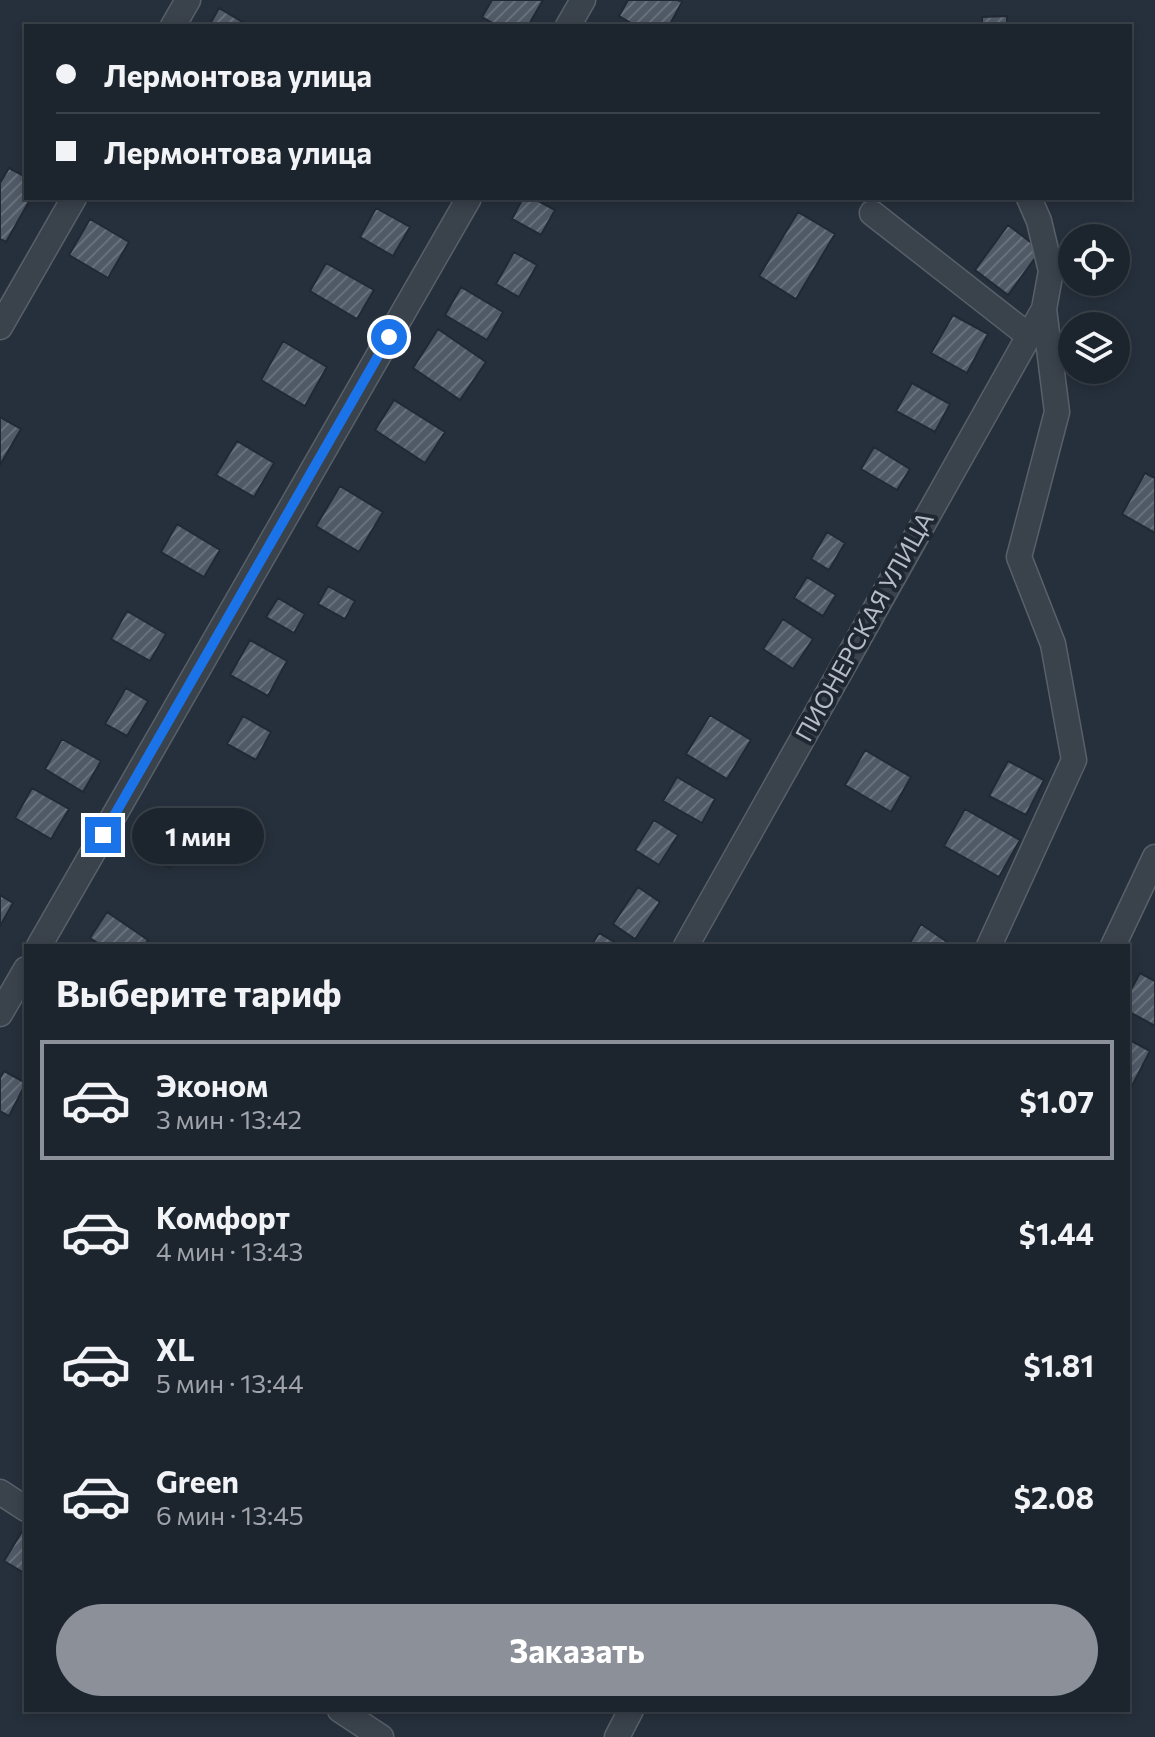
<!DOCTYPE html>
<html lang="ru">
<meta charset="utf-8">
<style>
body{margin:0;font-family:Commissioner,sans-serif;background:#252c35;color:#f1f3f6;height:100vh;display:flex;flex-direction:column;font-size:30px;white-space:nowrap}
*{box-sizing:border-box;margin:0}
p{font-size:26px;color:#a0a4aa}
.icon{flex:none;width:44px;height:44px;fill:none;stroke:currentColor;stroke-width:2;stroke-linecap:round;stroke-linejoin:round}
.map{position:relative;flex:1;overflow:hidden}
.panel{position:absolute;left:24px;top:944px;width:1106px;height:768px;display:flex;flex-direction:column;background:#1c242d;border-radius:0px;box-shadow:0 4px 12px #0003,0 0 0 2px #3a4149}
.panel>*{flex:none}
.top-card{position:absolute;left:24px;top:24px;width:1108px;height:176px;border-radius:0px;box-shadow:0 4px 12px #0003,0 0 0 2px #3a4149;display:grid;align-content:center;height:176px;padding:0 32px;background:#1c242d}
.controls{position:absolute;left:1058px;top:224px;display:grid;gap:16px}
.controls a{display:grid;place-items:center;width:72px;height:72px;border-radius:50%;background:#1c242d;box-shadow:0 4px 12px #0003,0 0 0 2px #3a4149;font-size:40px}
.end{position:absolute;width:36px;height:36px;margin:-18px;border:10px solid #1a73e8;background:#fff;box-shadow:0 0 0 4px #fff}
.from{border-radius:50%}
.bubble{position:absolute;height:56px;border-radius:28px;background:#1c242d;box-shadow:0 4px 12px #0003,0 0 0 2px #3a4149;font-size:26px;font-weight:700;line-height:56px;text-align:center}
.top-card b{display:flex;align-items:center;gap:28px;height:76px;font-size:30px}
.top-card b+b{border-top:2px solid #3a4149}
.top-card i{width:20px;height:20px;background:#f1f3f6}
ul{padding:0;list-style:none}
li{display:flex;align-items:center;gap:24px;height:120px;margin:0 16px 12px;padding:0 16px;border:4px solid transparent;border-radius:0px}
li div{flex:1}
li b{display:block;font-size:30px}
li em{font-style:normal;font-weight:700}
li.current{border-color:#8c9099}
li>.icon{width:72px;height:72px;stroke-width:1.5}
h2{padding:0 32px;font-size:36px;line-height:96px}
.button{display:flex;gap:16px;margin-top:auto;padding:16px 32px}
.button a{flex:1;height:92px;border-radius:48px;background:#8c9099;color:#fff;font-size:32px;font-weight:700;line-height:92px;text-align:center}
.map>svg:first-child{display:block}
</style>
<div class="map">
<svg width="1155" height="1737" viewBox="0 0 1155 1737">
<defs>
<pattern id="building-hatch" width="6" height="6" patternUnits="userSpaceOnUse" patternTransform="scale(2)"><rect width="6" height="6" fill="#505a67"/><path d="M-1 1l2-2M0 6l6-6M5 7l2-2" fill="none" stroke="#67707b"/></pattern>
</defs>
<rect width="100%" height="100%" fill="#26303c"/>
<path fill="url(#building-hatch)" stroke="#212934" stroke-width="2" d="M492,0h51l-15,26h-30l-16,-9z
M628,0h50l4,2 -13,24h-33l-17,-10z
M219,8l30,18h-40z
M1007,16v10h-25v-9z
M9,168l17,9v21h5l-25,44 -6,-3v-56z
M523,198h10l22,12 -14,25 -29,-16z
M376,208l34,19 -17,29 -33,-19z
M798,212l37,22 -39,65 -37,-23z
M90,219l39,23 -21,36 -39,-23z
M1008,225l33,25 -33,45 -33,-25z
M514,252l23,13 -18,32 -23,-13z
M326,263l48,27 -17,29 -47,-28z
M461,287l42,25 -16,28 -42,-25z
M953,315l35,19 -21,39 -36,-20z
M438,329l48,33 -26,38 -47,-32z
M283,341l44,26 -22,39 -44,-26z
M912,383l38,21 -15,28 -39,-21z
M394,400l51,32 -20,31 -50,-33z
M0,417l21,12 -21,36z
M237,441l37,22 -20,34 -38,-22z
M874,447l36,22 -13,21 -36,-21z
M1145,473l10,5v55l-33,-19z
M340,486l43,26 -24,40 -43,-26z
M177,524l43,26 -16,27 -43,-25z
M827,532l18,11 -16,27 -18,-11z
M807,577l29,18 -13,21 -29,-18z
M328,586l27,15 -10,18 -27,-15z
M278,598l27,16 -11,19 -28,-16z
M127,611l39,23 -16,27 -39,-22z
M783,619l30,20 -20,30 -30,-20z
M250,640l37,21 -19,35 -38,-21z
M126,688l22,13 -21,35 -22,-12z
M710,715l41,25 -24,39 -41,-25z
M243,716l28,16 -15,28 -29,-16z
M62,739l39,22 -18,31 -38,-23z
M865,750l46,27 -20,35 -46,-27z
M1008,761l36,19 -18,35 -37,-19z
M677,777l38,22 -13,24 -39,-22z
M32,788l37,21 -18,30 -36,-21z
M965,809l55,31 -21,37 -55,-31z
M155,811l36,20 -21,37 -37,-20z
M654,820l24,15 -19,30 -24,-15z
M638,887l22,15 -25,37 -22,-15z
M0,895l13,8 -13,23z
M107,912l41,28 -4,6h-42l-12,-8z
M921,924l32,22h-45z
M599,933l22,13h-30z
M1140,973l15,8v45l-27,-15v-16z
M1128,1039l22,12 -18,35 -4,-2z
M4,1071l22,12 -17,33 -9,-5v-33z
M24,1528l2,1v45l-22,-13z"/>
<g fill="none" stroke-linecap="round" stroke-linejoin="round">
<defs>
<path id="minor" d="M173,26l15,-26
M568,26l15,-26
M872,213l157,123
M0,327l74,-129
M39,946l430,-748
M686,946l358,-637
M989,946l85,-186 -21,-116 -34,-87 38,-145 -13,-103 7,-38 -12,-50 -10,-23
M1113,946l42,-89
M0,1014l26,-45
M0,1492l26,17
M340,1710l41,27
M617,1737l14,-27"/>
</defs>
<use href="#minor" stroke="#58606a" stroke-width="27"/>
<use href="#minor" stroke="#3a424c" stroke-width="24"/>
</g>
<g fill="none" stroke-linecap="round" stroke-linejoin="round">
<path stroke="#1a73e8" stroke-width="10" d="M103,835l286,-498"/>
</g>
<g text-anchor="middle" stroke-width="8" stroke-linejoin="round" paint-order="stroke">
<g font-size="24" fill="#b6bdc7" stroke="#1f2732">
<text transform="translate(865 627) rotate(-61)" y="8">ПИОНЕРСКАЯ УЛИЦА</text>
</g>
</g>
</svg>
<div class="controls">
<a><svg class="icon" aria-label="locate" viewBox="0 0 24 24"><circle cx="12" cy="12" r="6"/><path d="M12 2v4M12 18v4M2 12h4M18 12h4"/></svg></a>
<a><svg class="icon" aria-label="layers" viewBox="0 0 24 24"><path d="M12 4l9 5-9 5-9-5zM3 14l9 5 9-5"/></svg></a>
</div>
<i class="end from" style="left:389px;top:337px"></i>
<i class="end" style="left:103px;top:835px"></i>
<div class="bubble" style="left:132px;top:808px;width:132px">1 мин</div>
<div class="top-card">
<b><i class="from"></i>Лермонтова улица</b>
<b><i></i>Лермонтова улица</b>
</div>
<section class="panel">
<h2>Выберите тариф</h2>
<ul>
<li class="current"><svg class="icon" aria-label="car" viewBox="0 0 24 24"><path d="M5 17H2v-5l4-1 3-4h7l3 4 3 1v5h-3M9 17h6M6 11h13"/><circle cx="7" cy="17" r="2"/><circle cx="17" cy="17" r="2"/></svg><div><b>Эконом</b><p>3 мин · 13:42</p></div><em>$1.07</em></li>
<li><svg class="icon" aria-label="car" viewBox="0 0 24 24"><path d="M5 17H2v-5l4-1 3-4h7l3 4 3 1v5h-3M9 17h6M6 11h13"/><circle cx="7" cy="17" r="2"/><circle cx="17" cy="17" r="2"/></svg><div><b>Комфорт</b><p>4 мин · 13:43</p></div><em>$1.44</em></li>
<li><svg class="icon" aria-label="car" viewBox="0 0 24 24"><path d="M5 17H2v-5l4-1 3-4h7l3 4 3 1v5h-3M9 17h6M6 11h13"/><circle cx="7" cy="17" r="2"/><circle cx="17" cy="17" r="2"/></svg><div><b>XL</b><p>5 мин · 13:44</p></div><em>$1.81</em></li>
<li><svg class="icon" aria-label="car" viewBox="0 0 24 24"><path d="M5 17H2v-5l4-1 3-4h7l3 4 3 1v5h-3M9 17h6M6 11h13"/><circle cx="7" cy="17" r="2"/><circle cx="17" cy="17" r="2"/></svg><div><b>Green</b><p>6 мин · 13:45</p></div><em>$2.08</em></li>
</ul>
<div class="button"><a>Заказать</a></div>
</section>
</div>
